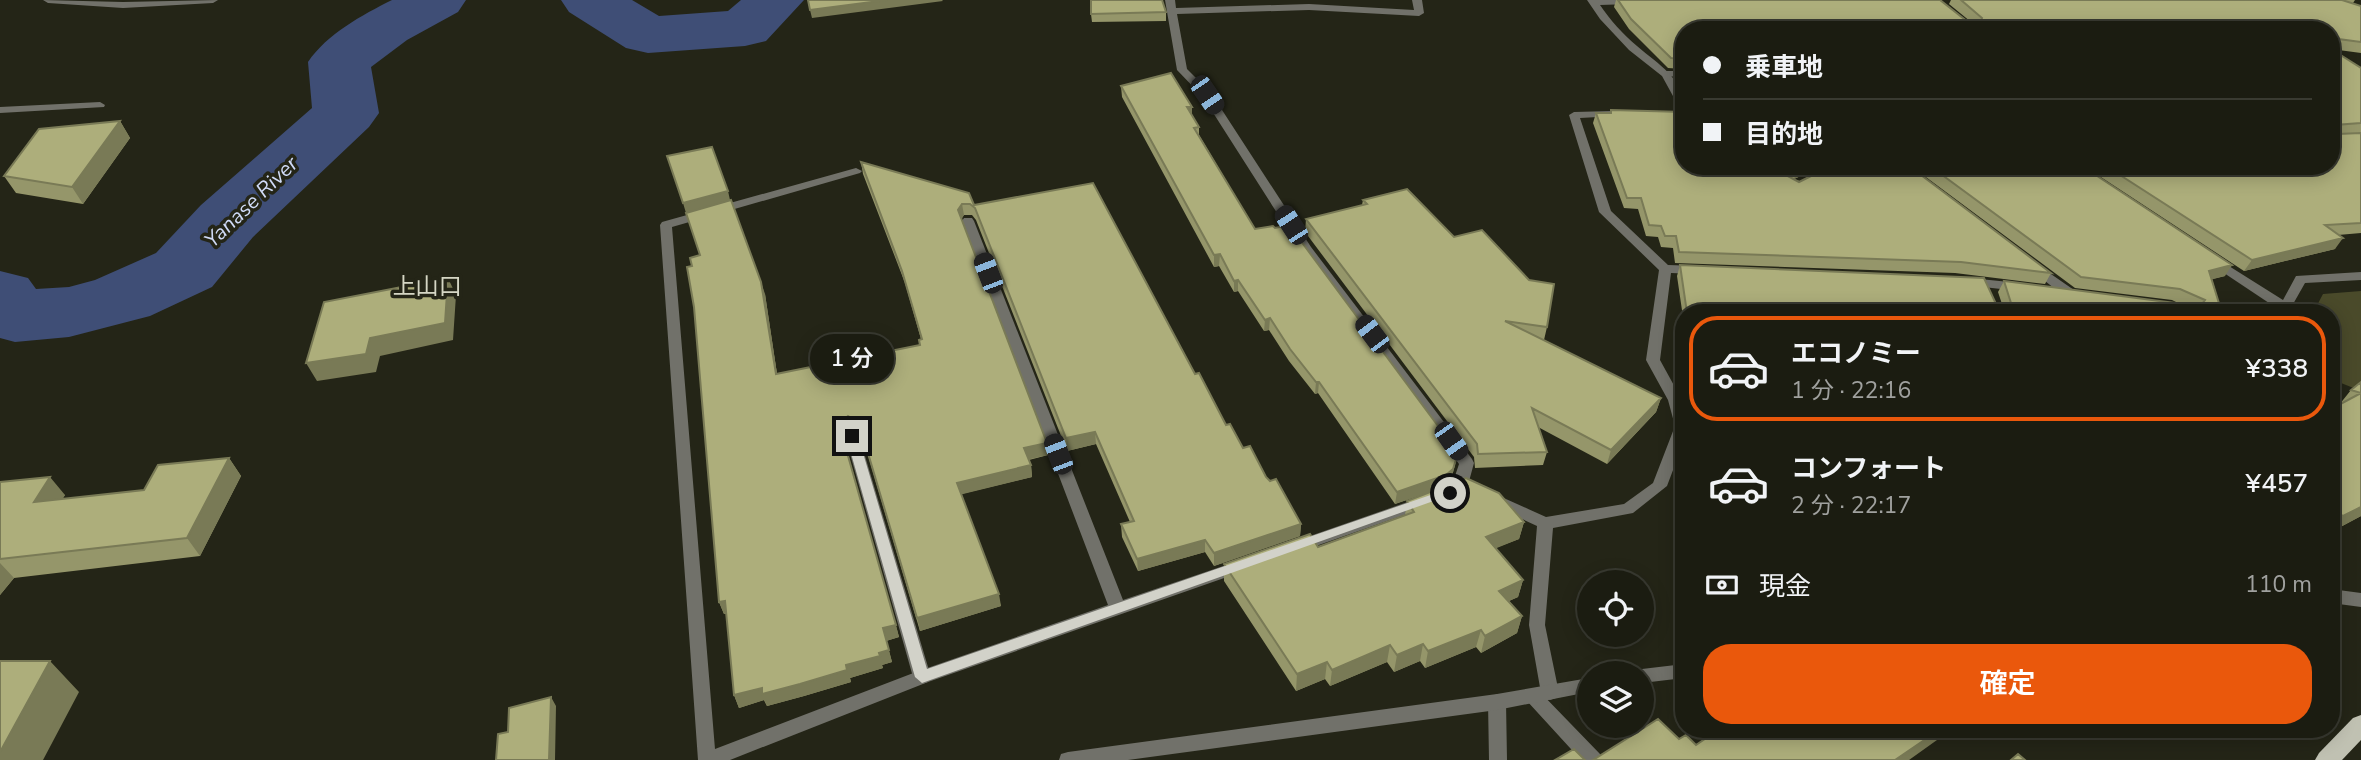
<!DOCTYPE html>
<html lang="ja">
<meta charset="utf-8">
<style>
body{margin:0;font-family:"Nunito Sans","Noto Sans JP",sans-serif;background:#24251a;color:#f1f3f6;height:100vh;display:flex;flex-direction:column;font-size:26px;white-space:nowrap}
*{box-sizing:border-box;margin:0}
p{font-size:23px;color:#a0a19f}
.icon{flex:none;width:38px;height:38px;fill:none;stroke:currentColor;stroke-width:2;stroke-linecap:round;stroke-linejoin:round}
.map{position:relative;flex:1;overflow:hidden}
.details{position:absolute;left:1675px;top:304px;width:665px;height:434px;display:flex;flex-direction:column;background:#1b1c11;border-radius:28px;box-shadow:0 4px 18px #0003,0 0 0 2px #393a31}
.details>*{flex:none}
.banner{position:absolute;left:1675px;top:21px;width:665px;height:154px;border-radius:28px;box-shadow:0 4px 18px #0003,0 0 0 2px #393a31;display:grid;align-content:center;height:154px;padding:0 28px;background:#1b1c11}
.buttons{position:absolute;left:1577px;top:570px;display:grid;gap:14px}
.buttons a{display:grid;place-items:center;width:77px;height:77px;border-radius:50%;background:#1b1c11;box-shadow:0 4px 18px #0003,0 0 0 2px #393a31;font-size:35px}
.end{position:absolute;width:32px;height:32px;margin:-16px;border:9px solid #d2d2c9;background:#111;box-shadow:0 0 0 4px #111}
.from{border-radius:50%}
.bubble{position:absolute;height:49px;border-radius:24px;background:#1b1c11;box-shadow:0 4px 18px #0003,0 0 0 2px #393a31;font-size:23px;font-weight:600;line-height:49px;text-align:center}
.car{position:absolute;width:21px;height:42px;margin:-21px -10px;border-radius:9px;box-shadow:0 0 5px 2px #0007;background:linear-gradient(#222 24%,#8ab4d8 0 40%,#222 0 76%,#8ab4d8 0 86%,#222 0)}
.banner b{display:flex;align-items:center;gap:24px;height:66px;font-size:26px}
.banner b+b{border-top:2px solid #393a31}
.banner i{width:18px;height:18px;background:#f1f3f6}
ul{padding:12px 0 0;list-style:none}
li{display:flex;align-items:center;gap:21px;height:105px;margin:0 14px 10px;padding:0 14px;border:4px solid transparent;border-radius:28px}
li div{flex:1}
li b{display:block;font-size:26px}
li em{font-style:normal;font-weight:600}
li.current{border-color:#ea580c}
li>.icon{width:63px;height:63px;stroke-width:1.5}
.pay{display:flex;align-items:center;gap:18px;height:77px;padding:0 28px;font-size:26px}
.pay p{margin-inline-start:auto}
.action{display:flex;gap:14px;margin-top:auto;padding:14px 28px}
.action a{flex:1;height:80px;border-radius:28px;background:#ea580c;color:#fff;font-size:28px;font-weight:600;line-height:80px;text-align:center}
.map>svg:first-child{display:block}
</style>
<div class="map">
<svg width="2361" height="760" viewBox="0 0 2361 760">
<rect width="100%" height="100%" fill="#242517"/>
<path fill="#4a4a2a" d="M2361,291v100l-30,-12v-66h-18l10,-19z"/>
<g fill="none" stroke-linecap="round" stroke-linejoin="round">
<path fill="#3f4e76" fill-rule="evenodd" d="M392,0h74l-8,12 -51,28 -36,27 8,46 -10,14 -116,110 -41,50 -62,29 -81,21 -54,5 -15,-4v-67l28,7 8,11 33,-2 26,-7 61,-27 45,-48 111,-97 -4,-46c19,-28 54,-47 84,-62z
M561,0h71l27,16 69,-5 13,-11h63l-38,41 -21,5 -97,7 -22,-5 -57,-36z"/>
<path fill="#71716a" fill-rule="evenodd" d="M1666,71h18v6l-22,-1v-4z
M852,431l7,5 72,241 -3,5 -6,2 -6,-2 -3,-5 -68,-241z
M1533,688l6,3 61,63 2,6h-21l-54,-59 -3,-5 3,-5z"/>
<path fill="#71716a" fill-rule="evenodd" d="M1165,0h10l1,8 133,-4 105,6 -2,-10h10l2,13 -5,3 -110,-6 -132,4 10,55 24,24 100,154 161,212 2,4 -6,22 -12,11h-10l-3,-4 10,-10 6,-18 -157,-212 -99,-155 -26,-27z
M1587,0h79l-5,3 -61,2c10,15 23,29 37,41 22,19 47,32 47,64l-5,-3 -17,-31 -33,-26 -29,-31z
M100,102l5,3 -1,2 -104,6v-6z
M1612,111l5,3 -1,2 -36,2 31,93 57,54 30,1 6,4 -6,4 -27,-1 -11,87 22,40 2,41 -17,45 -34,27 -80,15 -8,97 14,68 -3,5 -6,2 -6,-2 -3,-5 -12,-68 8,-99 -45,-21 -3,-4 3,-4 5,-2 49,22 78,-13 29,-21 22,-57 -7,-26 -22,-40 13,-90 -60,-58 -30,-97 5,-3z
M856,168l6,3 -2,2 -188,54 43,522 201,-77 192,-67 -146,-384 2,-3h8l2,3 149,379 118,-40 6,2 2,4 -2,4 -319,112 -198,78h-32l-38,-535 2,-3z
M2213,256l70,44 13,-24 65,-4v8l-56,3 -17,30h-12l2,-4 -69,-46 -2,-3z
M2035,263l39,27 1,3 -1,3h-10l-33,-26 -2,-3z
M1970,278l49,5 6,4 -6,4 -54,-6 -1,-3 1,-3z
M1422,497l5,2 3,4 -3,4 -131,46 -6,-2 -2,-4 2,-4z
M1497,694l6,3 3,5 1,58h-18l-1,-58 3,-5z"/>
<path fill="#71716a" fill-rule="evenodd" d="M43,0l80,2 95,-2 -5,3 -90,5 -75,-5z
M2331,589l30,4v14l-30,-4z
M1684,664v14l-42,5v-9h-8l8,-5z
M1589,678v14l-92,18 -369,50h-69l2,-6 7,-2 429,-58z"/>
<path fill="#c0c1b2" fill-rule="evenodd" d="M2361,715v25l-19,20h-27l4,-7 34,-35z"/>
</g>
<path fill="#95966a" d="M1616,0l355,22 -22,-18 2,-4h404l-2,3 8,3v47l-30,-4v-19h-647v55l-6,-6 3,-10h2l-15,-1 -39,-39 -15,-22z
M1166,12v9l-74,1 -1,-8z
M2331,49l30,19v165l-23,2 -3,14 -91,22 -160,-105h247z
M1121,86l71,21v9l7,11v8l56,94 203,224 -7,27 -7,7 80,35 -5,17 -24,9 28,32 -5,17 -9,4 13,15 -5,17 -36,20 -5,-6 -51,21 -5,-7 -26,11 -7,-10 -57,24 -5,-7 -29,12 -72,-110v-17l94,-17 87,-32 2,-14 34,-13 -46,16 -77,-111 -3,1 -26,-33 -20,-31 -5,1 -26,-40 -4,1 -15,-26 -5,1 -92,-170z
M1611,110l73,56h139l-29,13 257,94 -6,11 -90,-11 -280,-10 -2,-15 -12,-1 -3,-10 -12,-1 -8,-27 -14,-1 -31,-85 3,-10h14z
M120,121l10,17 -47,66 -67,-11 -12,-17z
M861,162l113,43 221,169 31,51 75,99 -1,12 -86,30 -9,-14 -67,19 -16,-34 -1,-13 9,-2 -34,-78 -29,7 -91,-231 -4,-5h-8l-3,4 87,236 -19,5 2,5 1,12 -71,17 40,112 -81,25 -58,-196 -12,-6 -7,7 56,201 -13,4 6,21 -10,3 1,3 -33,10 1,4 -47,14 -37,10 -3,-6 -25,8 -5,-13 -7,-81h-3l-5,-12 -27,-336 73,28 12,80 143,-29 -1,-5 2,-1 -16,-56 -42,-109z
M1911,166h171l143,110 -13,3 10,34h-538v11l-7,-48 3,-11 316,39h6l-4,-12 6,-11 176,23 -8,-4 -97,-12z
M1363,200l91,37 93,90 -3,13 117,58 -5,14 -49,52 -69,-37 9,25 -4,13 -68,3 -1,-11 -169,-225 1,-13 56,-14z
M2361,382v134l-30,16v-123l8,-4 12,-15z
M229,458l12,18 -41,80 -186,22 -14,17v-113l65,13 -3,4 82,-9z"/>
<path fill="#797a56" d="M887,0h55l1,1 -131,17 -2,-8z
M1187,107h5v10z
M120,121l10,17 -47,66 -11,-17z
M1803,166h20l-29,13 4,-11z
M728,191l2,9 -44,13 -3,-10z
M962,204l2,11 -4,7 -2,-12z
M2343,238l-8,11 -91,22 8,-11z
M1220,254l-1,12 -5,1v-12z
M2232,265l-7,11 -23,6 7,-11z
M448,278l8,17 -3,45 -73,16 -4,16 -59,9 -11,-18z
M1238,280v11l-4,1v-11z
M761,282l4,12 14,93 -3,-13z
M1270,318l-1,12 -5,1 1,-11z
M1316,382h3l-1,11 -3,1z
M1661,398l-5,14 -49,52 4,-14z
M848,416l2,13 -8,8 -3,-13z
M1095,432l1,12 -29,7 -1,-13z
M1047,443l1,12 -22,5 -2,-12z
M1458,453l-7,27 -7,7 -49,17 2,-12z
M229,458l12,18 -41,80 -13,-18z
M1031,465l1,12 -73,18 -2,-12z
M50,477l15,18 -15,25 -16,-18z
M2361,507v9l-30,16v-3l12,-13z
M1524,522l-5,17 -37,15 4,-17z
M1301,524l-1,12 -86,30v-13z
M1205,540v12l-67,19 -1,-12z
M0,563l14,15 -14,17z
M1523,580l-5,17 -23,10 4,-16z
M999,594l2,12 -81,25 -3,-13z
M725,601l5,12 -6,1 -5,-12z
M1522,616l-5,17 -36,20 4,-17z
M896,625l3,12 -13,4 -3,-13z
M1481,630l-5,17 -51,21 3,-17z
M1423,644l-3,17 -26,11 3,-17z
M1390,645l-3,17 -57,24 2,-16z
M889,650l3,12 -10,3 1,3 -33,10 1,4 -47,14 -37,10 -3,-6 -25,8 -5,-13 112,-30z
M50,661l29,31 -36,68h-43v-8z
M1327,662l-2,17 -29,12 1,-17z
M551,697l5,9 -1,54h-6z
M1939,730h12l-42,30h-14z"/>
<path fill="#adae7b" stroke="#797a56" stroke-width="2" d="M808,0h79l-77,10z
M1091,0h71l4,12 -75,2z
M1618,0h322l28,22 12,1 2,-5 -21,-18h381l19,6v36l-30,-4v-8h-647v29l-13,-1 -40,-39z
M2331,49l30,19v55l-26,2 3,9 23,-1v90l-36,2 18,13 -91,22 -146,-94h225z
M1171,73l21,34h-5l12,20 -5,1 61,101 18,-3 2,2 14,-3 169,228 -5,16 -7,6 -49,17 -78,-110h-3l-26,-33 -20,-31 -5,2 -27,-40 -4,1 -14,-27 -6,1 -93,-169z
M1611,110l73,2v54h85l30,16 32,-16h78l142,107 -90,-11 -282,-10 -3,-16h-11l-4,-10 -12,-1 -8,-27h-14l-31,-85h15z
M120,121l-48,66 -68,-11 35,-47z
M712,147l16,44 -45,12 -16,-47z
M861,162l108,31 5,12 119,-22 102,191 4,-1 27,52 4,-1 13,24 7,-2 16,31 4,4 6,-2 25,45 -87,29 -9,-13 -68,19 -16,-35 13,-3 -39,-89 -29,6 -91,-230 -5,-4h-8l-4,6 89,233 -23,5 7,17 -74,18 42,111 -82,24 -58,-195 -11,-7 -9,8 57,201 -13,3 6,22 -10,3 1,3 -34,9 1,5 -47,14 -38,10v-6l-28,7 -9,-94 -6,1 -25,-295 -7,-40 5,-1 -2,-8 10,-3 -14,-42 45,-13 30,82 15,92 144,-29 -1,-5 3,-1 -20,-68z
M1930,166h152l150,99 -23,6 13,42h-535l-7,-48 304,13 12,26 15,-1 -7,-22 179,23h19l3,-4 -25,-11 -99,-12z
M1407,189l47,48 28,-7 47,50 25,4 -7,43 -42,-6 156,77 -50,52 -79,-42 15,44 -69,2 -1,-10 -171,-225 61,-15 -4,-4z
M448,278l-3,45 -75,15 -4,16 -60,9 18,-61z
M2361,382v11l-10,-3z
M2361,393v114l-18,9 -9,-6 -3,1v-102z
M229,458l-42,80 -187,21v-77l50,-5 -16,25 110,-12 14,-25z
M1466,478l33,15 25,29 -38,15 37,43 -24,11 23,25 -37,20 -4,-6 -53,21 -5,-7 -26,11 -7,-10 -58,25 -5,-8 -30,12 -73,-110 86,-30 8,13 96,-35 -7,-11z
M0,661h50l-50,91z
M551,697l-2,63h-53l2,-26 10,-2 1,-24z
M1658,719l21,20 7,-4 10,10 22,-15h62l3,3 4,-3h152l-44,30h-302z
M1574,749l11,11h-30z
M2018,754l7,6h-14z"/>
<path fill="#d2d2c9" d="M852,432l6,4 69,233 518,-179h9l2,3 -534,190 -7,-6 -69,-241z"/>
<g text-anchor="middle" stroke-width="7" stroke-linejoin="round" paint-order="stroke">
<g font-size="21" font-style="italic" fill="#d0dbf7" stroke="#242517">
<text transform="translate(251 202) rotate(-44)" y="7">Yanase River</text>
</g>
<g font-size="23" fill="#d5d6c4" stroke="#242517">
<text x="427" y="294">上山口</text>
</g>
</g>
</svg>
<div class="buttons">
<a><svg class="icon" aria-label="locate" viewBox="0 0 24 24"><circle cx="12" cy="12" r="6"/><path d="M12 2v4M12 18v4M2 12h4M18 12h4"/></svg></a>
<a><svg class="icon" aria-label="layers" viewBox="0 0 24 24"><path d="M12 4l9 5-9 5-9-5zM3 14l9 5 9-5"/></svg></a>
</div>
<i class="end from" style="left:1450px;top:493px"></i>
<i class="end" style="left:852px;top:436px"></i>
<div class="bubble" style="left:810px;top:334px;width:84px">1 分</div>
<i class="car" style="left:1207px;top:95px;rotate:146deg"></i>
<i class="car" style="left:1291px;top:225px;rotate:327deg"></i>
<i class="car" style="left:988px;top:273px;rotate:339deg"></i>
<i class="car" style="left:1372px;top:334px;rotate:323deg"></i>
<i class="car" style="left:1451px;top:441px;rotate:145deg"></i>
<i class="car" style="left:1058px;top:454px;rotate:339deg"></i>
<div class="banner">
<b><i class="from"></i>乗車地</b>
<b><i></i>目的地</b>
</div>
<section class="details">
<ul>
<li class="current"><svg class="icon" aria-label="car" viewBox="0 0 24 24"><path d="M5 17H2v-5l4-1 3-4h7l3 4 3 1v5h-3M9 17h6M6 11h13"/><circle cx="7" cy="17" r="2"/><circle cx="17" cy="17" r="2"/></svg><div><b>エコノミー</b><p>1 分 · 22:16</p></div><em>¥338</em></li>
<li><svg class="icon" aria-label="car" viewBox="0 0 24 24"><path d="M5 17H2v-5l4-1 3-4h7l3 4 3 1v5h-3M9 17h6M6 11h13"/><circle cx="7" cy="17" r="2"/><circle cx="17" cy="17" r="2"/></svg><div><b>コンフォート</b><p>2 分 · 22:17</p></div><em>¥457</em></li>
</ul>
<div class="pay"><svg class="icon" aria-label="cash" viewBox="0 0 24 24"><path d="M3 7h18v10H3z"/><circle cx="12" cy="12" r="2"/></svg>現金<p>110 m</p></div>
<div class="action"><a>確定</a></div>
</section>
</div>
